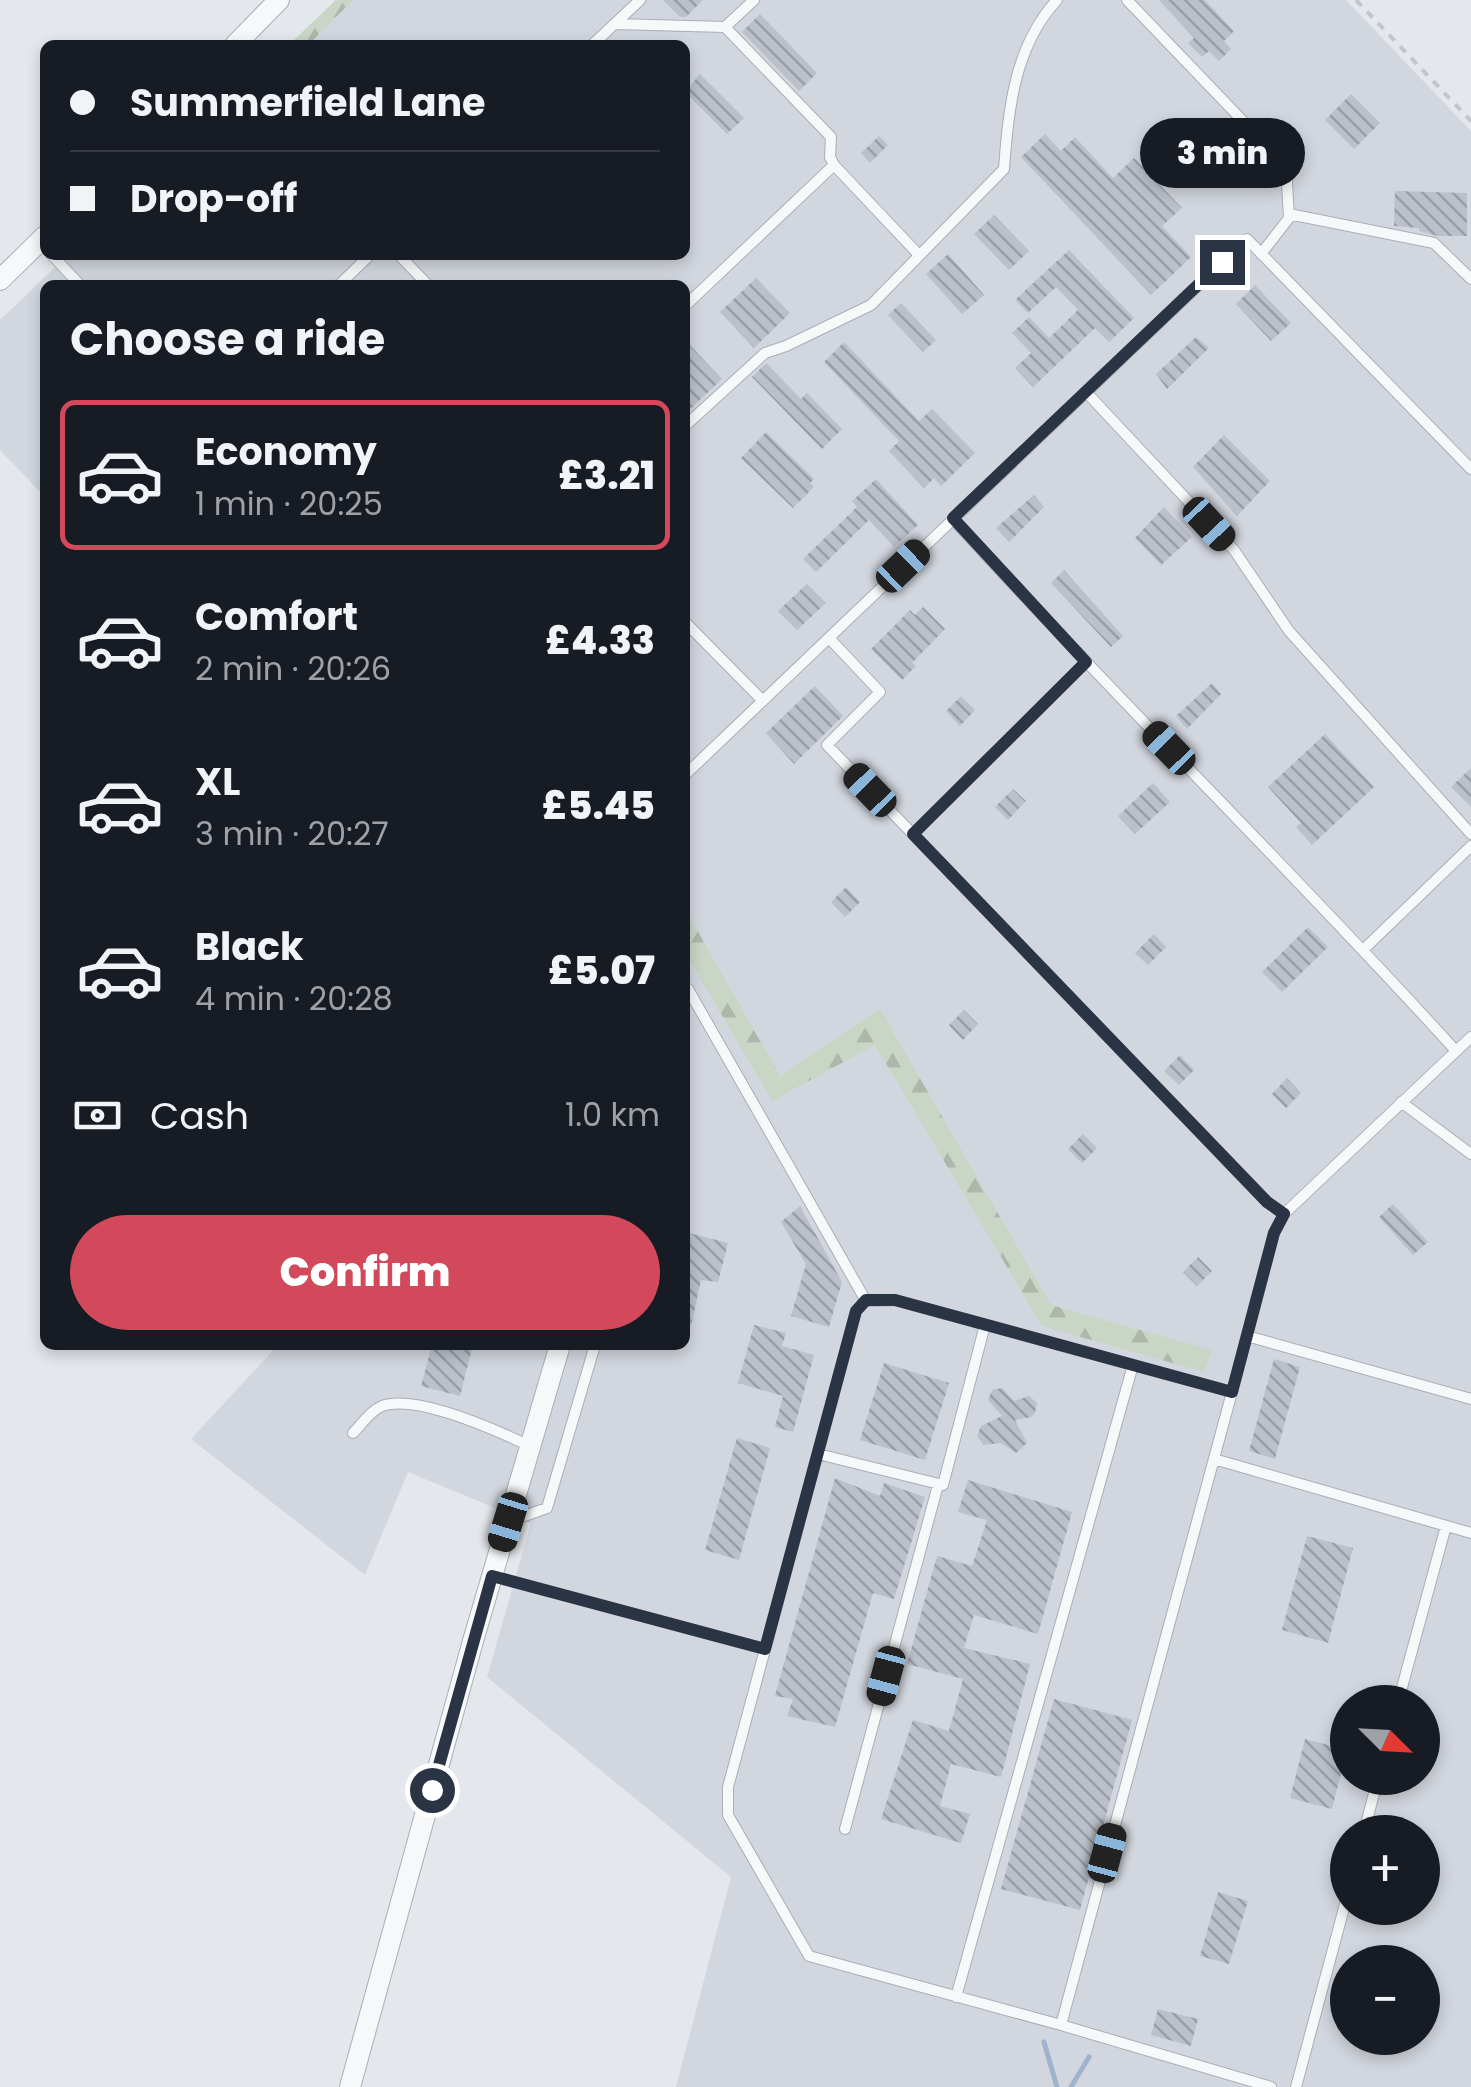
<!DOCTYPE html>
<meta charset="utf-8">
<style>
body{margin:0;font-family:Poppins,sans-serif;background:#20242c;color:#f1f3f6;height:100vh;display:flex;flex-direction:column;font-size:38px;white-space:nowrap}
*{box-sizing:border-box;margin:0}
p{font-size:32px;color:#9ea1a6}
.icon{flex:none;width:55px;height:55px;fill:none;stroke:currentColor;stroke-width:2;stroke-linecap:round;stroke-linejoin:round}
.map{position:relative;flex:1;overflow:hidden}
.sheet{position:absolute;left:40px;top:280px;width:650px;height:1070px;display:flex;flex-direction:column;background:#171b24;border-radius:15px;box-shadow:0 5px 15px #0003}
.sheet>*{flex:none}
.guide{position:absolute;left:40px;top:40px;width:650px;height:220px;border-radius:15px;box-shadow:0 5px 15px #0003;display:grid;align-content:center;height:220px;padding:0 30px;background:#171b24}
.needle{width:65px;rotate:114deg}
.buttons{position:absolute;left:1330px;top:1685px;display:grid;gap:20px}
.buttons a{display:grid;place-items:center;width:110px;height:110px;border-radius:50%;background:#171b24;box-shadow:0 5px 15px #0003;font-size:50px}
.end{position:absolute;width:45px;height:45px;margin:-22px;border:12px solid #2b3445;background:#fff;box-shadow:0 0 0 5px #fff}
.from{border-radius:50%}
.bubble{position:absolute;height:70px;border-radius:35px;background:#171b24;box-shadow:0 5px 15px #0003;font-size:32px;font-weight:800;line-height:70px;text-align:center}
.car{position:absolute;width:30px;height:60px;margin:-30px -15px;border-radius:12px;box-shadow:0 0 8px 2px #0007;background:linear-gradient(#222 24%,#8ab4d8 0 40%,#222 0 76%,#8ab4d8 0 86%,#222 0)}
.guide b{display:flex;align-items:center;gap:35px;height:95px;font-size:38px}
.guide b+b{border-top:2px solid #363941}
.guide i{width:25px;height:25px;background:#f1f3f6}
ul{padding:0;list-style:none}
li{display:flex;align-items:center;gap:30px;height:150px;margin:0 20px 15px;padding:0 10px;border:5px solid transparent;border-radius:15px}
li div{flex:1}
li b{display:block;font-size:38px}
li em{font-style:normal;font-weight:800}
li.selected{border-color:#d1495b}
li>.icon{width:90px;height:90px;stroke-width:1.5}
h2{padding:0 30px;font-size:45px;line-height:120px}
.pay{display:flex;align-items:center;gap:25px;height:110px;padding:0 30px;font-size:38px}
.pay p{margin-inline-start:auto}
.primary-button{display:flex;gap:20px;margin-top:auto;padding:20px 30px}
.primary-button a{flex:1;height:115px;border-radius:60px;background:#d1495b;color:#fff;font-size:40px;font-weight:800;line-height:115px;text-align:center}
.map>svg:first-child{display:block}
</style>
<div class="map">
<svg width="1471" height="2087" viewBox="0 0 1471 2087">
<defs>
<pattern id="forest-firs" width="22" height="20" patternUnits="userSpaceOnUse" patternTransform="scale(2.5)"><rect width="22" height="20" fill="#c9d6c5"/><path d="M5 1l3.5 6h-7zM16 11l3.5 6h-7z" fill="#adb8ab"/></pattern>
<pattern id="building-back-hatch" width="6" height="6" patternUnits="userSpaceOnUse" patternTransform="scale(2.5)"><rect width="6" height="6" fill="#bbc0ca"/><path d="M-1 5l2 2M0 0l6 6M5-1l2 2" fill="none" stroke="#989da6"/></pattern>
</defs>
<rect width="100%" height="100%" fill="#e4e7ec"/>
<path fill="#d2d6de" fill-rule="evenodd" d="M336,0h1010l125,131v1956h-795l55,-210 -244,-200 44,-154 -123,-51 -43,103 -174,-136 87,-94h407v-1060h-640v212l-45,-47v-130l68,-65h617v-210h-396zM1348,1702h74v76h-74zM1348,1832h74v76h-74zM1348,1962h74v76h-74z"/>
<path fill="url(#forest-firs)" d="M336,0h17l-45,45h-19z
M685,909l95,167 100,-67 171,296 161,45 -8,22 -162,-46 -167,-281 -103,56 -87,-149z"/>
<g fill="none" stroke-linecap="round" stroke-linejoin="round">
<path stroke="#9fb4cc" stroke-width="5" d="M1044,2042l13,45
M1071,2087l18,-30"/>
</g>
<path fill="url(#building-back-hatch)" d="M663,0h40l-17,17h-6z
M1159,0h46l29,31 -10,10 7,8 -12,12 -10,-10 -7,6 -14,-14 6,-5z
M760,14l57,59 -18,18 -57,-59z
M700,74l44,44 -17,16 -42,-42z
M1351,94l29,29 -26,26 -29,-29z
M1045,134l16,17 14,-14 38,41 21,-20 48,50 -20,18 29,31 -40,38 -130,-138z
M879,136l9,9 -18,18 -9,-10z
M1395,191l72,2v43h-29l-19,-5v-3l-25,-2z
M994,215l35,36 -20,19 -35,-36z
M1069,250l65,68 -25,24 -14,-14 -62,59 -18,-19 16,-15 -19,-20 17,-16 20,21 29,-28 -22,-23 -28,26 -13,-13z
M948,254l36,41 -22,19 -36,-40z
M756,278l34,35 -36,35 -34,-36z
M1255,285l36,38 -20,18 -35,-37z
M901,303l35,37 -13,12 -35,-37z
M1196,337l13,11 -42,41 -11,-15z
M685,340l37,39 -37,35z
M844,342l75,79 13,-12 43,44 -34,33 -7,-8 -10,10 -35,-37 10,-10 -75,-79z
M766,363l35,36 6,-6 35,36 -20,20 -70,-72z
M766,432l48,47 -4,4 4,4 -21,21 -52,-50z
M1224,435l46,46 -33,35 -44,-49z
M876,479l42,46 -24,22 -25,-27 -53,52 -13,-13 54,-52 -5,-6z
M1034,495l10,12 -35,35 -13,-14z
M1164,507l28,30 -31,28 -26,-27z
M1064,570l59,66 -12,11 -60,-64z
M807,584l19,19 -29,27 -19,-19z
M923,607l22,22 -33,34 4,3 -14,14 -31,-31 39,-39 5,5z
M1212,683l9,11 -34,35 -11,-13z
M815,686l28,30 -49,48 -28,-31z
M961,696l14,14 -15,16 -14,-15z
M1325,734l49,53 -62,58 -16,-18 5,-4 -33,-36z
M1471,768v39l-20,-20z
M1153,783l17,19 -35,32 -17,-18z
M1013,789l13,12 -18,19 -13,-13z
M846,887l14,15 -15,15 -14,-15z
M1308,927l20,20 -46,45 -20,-20z
M1154,934l12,13 -18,18 -13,-12z
M964,1010l14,14 -15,16 -14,-15z
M1180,1055l14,15 -15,15 -15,-14z
M1287,1078l14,15 -15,15 -14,-14z
M1083,1134l14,14 -15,15 -14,-14z
M1393,1204l35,38 -15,13 -34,-38z
M800,1206l42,76 -13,45 -38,-11 15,-52 -25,-42z
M685,1232l43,11 -10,39 -17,-2 -10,46 -6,-1z
M1198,1257l14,14 -15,15 -14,-14z
M754,1325l32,8 -4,13 32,9 -21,77 -18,-5 8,-31 -45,-13z
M432,1345h41l-13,51 -39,-10z
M1274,1359l26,8 -25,92 -26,-8z
M884,1363l65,20 -24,77 -65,-20z
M1002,1388l12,13 15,-5 8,7 -2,10 -4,4 -16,3 12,23 -11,10 -15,-10 -18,2 -6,-9 4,-10 21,-10 -14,-16 4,-10z
M737,1438l33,10 -31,112 -34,-10z
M835,1478l45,18 4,-13 41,14 -31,102 -21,-6 -38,134 -48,-11 6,-17 -18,-3z
M968,1480l104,32 -34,122 -64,-19 -10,33 66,16 -29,113 -50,-13 -11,42 30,8 -9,29 -80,-24 32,-99 36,11 14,-52 -56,-15 30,-108 35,10 15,-46 -29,-8z
M1307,1536l46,12 -25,95 -46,-13z
M1054,1699l78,21 -52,190 -79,-21z
M1305,1739l42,11 -15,59 -42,-11z
M1218,1892l30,9 -19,63 -29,-8z
M1158,2009l40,10 -7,27 -40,-11z"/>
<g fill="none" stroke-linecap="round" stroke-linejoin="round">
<defs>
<path id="lane" d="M1127,0l159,166 3,52 -28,36
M615,24l110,3 106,110 -1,20 4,8 -149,141
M725,27l29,-27
M592,45l48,-45
M834,165l85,90
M1289,214l145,29 37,36
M52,255l28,30
M399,255l29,30
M339,285l31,-30
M1086,392l148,158 55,81 182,203
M685,426l80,-73 21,-7 85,-41 133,-136c4,-60 11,-124 53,-169
M953,519c164,181 339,351 503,532
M685,622l78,79
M829,638l51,54 -53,53 440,457 17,12
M685,775l562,-536 224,230
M913,834l173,-172
M1364,949l107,-103
M688,989l178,312
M1401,1102l70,52
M895,1300l337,92 -171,633 -252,-69 -81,-141v-28l128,-476 10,-10z
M1247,1336l224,63
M1232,1392l42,-159 10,-19 187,-177
M353,1433c9,-9 17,-22 29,-27 34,-12 114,24 148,40
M818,1454l125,31 42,-160
M1214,1459l257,74
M510,1521l37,-13 48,-163
M492,1576l273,73
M1398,1702l48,-176
M845,1829l93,-344
M1364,1832l14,-54
M956,1997l177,-632
M1061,2025l210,62
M1296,2087l52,-194"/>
<path id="street" d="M235,45l44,-45
M0,280l45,-44
M350,2087l123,-446 87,-296"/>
</defs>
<use href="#lane" stroke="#a9aeb7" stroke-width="12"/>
<use href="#street" stroke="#a9aeb7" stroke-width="22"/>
<path stroke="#c2c5cb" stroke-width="4" stroke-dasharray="8 8" stroke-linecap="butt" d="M1356,0l115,121"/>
<use href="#lane" stroke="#f7f8fa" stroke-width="10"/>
<use href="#street" stroke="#f7f8fa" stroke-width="20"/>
</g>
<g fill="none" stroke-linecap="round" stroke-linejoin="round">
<path stroke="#2b3445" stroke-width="12" d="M432,1790l60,-214 273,73 91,-338 10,-11h29l337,92 42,-159 10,-19 -17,-12 -354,-368 173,-172 -133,-144 269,-256"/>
</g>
</svg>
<div class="buttons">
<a><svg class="needle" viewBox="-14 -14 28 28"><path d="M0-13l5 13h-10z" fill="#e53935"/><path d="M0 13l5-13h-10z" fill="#9ea1a6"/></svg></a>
<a>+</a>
<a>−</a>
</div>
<i class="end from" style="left:432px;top:1790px"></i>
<i class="end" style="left:1222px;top:262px"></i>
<div class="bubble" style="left:1140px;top:118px;width:165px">3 min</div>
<i class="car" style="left:1209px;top:524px;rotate:137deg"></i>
<i class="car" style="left:903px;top:566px;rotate:46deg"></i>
<i class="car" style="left:1169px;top:748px;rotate:316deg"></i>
<i class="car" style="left:870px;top:790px;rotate:316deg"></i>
<i class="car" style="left:508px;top:1522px;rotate:197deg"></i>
<i class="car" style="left:886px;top:1676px;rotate:195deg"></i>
<i class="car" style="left:1107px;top:1853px;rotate:15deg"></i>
<div class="guide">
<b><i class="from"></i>Summerfield Lane</b>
<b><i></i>Drop-off</b>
</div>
<section class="sheet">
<h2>Choose a ride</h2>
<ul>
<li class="selected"><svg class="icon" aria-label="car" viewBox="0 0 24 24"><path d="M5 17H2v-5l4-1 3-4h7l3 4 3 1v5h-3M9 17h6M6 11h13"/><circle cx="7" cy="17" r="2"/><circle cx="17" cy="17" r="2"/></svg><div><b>Economy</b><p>1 min · 20:25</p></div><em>£3.21</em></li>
<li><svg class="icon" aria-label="car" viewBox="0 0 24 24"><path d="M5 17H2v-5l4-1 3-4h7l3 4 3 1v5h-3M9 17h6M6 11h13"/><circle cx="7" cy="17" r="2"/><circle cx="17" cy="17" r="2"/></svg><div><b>Comfort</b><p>2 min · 20:26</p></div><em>£4.33</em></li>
<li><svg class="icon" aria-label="car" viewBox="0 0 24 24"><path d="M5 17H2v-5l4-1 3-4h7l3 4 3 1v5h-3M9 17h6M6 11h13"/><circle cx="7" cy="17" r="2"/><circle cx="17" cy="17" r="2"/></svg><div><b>XL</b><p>3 min · 20:27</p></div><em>£5.45</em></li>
<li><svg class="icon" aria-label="car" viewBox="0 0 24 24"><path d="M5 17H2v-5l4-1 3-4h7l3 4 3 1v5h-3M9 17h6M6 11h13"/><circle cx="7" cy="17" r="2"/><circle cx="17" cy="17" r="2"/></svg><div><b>Black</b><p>4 min · 20:28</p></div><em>£5.07</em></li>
</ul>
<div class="pay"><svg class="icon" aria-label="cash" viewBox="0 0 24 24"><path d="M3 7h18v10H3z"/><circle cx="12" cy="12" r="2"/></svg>Cash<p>1.0 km</p></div>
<div class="primary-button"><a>Confirm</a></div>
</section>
</div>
